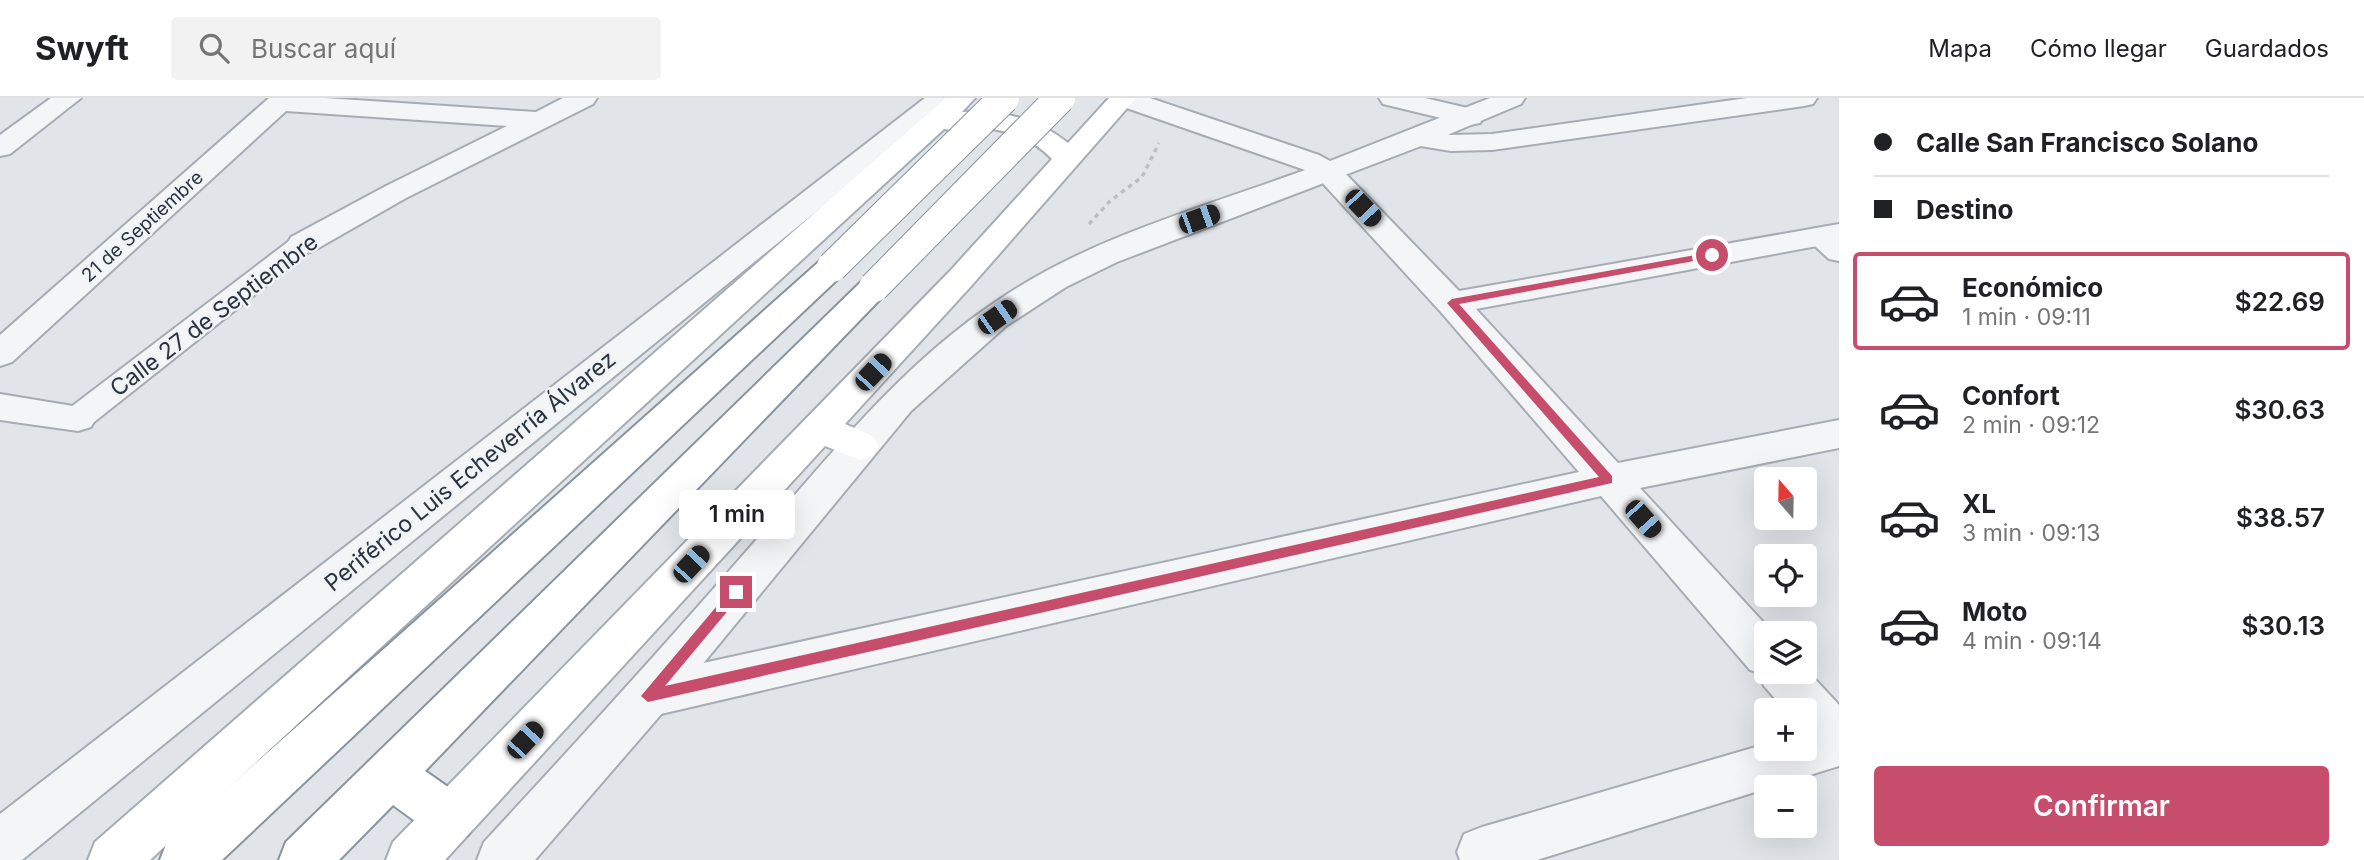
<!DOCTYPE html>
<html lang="es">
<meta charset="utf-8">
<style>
body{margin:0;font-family:Inter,sans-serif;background:#f2f2f2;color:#202124;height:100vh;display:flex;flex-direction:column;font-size:26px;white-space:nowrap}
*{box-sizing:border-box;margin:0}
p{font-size:23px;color:#757577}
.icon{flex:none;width:38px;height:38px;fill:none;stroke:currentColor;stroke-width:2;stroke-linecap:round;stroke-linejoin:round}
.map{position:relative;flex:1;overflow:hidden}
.drawer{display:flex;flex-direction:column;background:#fff;width:525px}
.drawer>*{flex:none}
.top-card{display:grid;align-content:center;height:154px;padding:0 35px;background:#fff}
.needle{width:46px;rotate:340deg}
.buttons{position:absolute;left:1754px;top:369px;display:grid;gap:14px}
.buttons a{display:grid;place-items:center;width:63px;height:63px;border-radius:7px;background:#fff;box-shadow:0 7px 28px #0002;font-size:35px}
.end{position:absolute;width:32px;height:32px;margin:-16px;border:9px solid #c74d6c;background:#fff;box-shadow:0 0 0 4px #fff}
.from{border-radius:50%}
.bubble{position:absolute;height:49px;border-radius:7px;background:#fff;box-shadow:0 7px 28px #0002;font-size:23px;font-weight:600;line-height:49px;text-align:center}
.car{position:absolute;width:21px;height:42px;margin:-21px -10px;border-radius:9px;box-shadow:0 0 5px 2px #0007;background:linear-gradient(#222 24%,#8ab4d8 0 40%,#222 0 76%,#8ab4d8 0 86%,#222 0)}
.top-card b{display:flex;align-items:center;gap:24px;height:66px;font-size:26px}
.top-card b+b{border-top:2px solid #e0e0e0}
.top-card i{width:18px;height:18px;background:#202124}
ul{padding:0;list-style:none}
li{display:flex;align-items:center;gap:21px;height:98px;margin:0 14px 10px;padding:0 21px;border:4px solid transparent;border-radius:7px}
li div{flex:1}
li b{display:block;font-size:26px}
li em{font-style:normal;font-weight:600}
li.active{border-color:#c74d6c}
li>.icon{width:63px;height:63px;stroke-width:1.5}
.button{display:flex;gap:14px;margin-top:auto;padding:14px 35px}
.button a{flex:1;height:80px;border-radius:7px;background:#c74d6c;color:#fff;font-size:28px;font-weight:600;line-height:80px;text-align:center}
header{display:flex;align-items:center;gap:42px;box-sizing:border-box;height:98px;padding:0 35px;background:#fff;border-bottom:2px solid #e0e0e0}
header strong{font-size:33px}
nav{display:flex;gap:38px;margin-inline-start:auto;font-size:24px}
.search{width:490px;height:63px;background:#f2f2f2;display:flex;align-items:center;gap:18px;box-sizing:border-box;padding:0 24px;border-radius:7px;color:#757577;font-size:26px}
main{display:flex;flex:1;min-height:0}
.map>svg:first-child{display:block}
</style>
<header>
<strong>Swyft</strong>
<div class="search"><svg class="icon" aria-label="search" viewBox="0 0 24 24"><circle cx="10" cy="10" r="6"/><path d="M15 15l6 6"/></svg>Buscar aquí</div>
<nav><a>Mapa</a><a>Cómo llegar</a><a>Guardados</a></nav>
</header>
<main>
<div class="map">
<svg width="1839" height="762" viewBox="0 0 1839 762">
<rect width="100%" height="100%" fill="#e1e5e9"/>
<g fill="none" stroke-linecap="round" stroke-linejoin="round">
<defs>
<path id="pedestrian" d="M1817,130l9,2 13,10v21l-10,-2 -25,-23 4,-6z
M302,138l9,2 4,6 -4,6 -222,176 -11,3 -11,-3 -5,-8 5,-8 226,-172z"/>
<path id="minor" d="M51,0h30l-71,56 -10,2v-21z
M269,0h56l211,14 27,-14h34l-4,6 -187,94 -93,53 -11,3 -11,-3 -4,-7 4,-7 95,-51 121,-60 -221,-15 -274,251 -12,4v-31z
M925,0h30l-933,762h-22v-46z
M1379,0h46l55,13 3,6 -3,6 -10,2 -87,-21z
M1747,0h70l-4,6 -9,2 -312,44 -41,1 -43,-7 -4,-6 4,-6 10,-2 33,5 41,-1z
M1328,65l10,3 121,125 380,-67v18l-363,67 142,154 221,-43v28l-199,40 134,146h-8v38h38v-5l35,38v61l-302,94h-77l-3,-8 7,-18 18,-7 284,-83v5h38v-39h-19l-21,-24 -6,-14 -8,-2 -149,-174 -953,221 -16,-6 -7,-15 7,-15 16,-6 931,-203 -139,-161 -122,-133 -4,-6 4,-6z
M0,296l91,15 5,9 -5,9 -13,4 -78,-11z"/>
<path id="tertiary" d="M1111,0h39l169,57 11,6 160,-63h35l-4,6 -100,42 -304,116 -51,25 -60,39 -95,85 -247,300 -129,149h-58l7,-18c90,-97 179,-195 266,-295 77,-88 151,-183 250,-248 91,-62 202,-91 305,-129l-190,-66z"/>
<path id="secondary" d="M946,0h29l-13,14c38,-3 76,7 106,31l41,-45h27l-164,187 -127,139 28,12 6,10 -6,10 -13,4 -35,-14 -380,414h-59l7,-18 557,-571 102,-112c-21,-22 -50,-32 -80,-31 -10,0 -19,3 -28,1l-794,731h-62l7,-18z"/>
<path id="trunk" d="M832,159l11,3 5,7 -5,7 -621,586h-62l7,-18 654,-582z
M874,179l11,3 5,7 -5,7 -460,477 43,30 8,17 -8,17 -17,7 -17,-7 -41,-30 -54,55h-60l7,-18 577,-562z"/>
</defs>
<use href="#pedestrian" stroke="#a6acb3" stroke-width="4"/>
<use href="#minor" stroke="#a6acb3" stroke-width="4"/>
<use href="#tertiary" stroke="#a6acb3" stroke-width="4"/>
<use href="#secondary" stroke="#a6acb3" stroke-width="4"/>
<use href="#trunk" stroke="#89949f" stroke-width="4"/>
<path stroke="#bbbfc4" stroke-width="3.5" stroke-dasharray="4.5 4.5" stroke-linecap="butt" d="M1089,126l21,-23 32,-24 17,-34"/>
<use href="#pedestrian" fill="#f4f5f7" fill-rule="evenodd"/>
<use href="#minor" fill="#f4f5f7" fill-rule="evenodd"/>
<use href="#tertiary" fill="#f4f5f7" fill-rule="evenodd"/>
<use href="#secondary" fill="#fff" fill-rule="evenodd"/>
<use href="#trunk" fill="#fff" fill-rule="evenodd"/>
<defs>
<path id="trunk-bridge" d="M832,169l172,-169
M874,189l186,-189"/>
</defs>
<use href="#trunk-bridge" stroke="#89949f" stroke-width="32" stroke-linecap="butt"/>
<use href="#trunk-bridge" stroke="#fff" stroke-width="30"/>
</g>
<path fill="#c74d6c" d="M1712,154l4,1v4l-257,47 153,172v7l-964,219 -7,-6 91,-108 4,-2 7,6 -2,3 -76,91 934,-209 -152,-174 5,-4z"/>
<g text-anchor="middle" stroke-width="5" stroke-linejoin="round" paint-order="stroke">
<g font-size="19" fill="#2a3440" stroke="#f0f4f6">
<text transform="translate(142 128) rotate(-42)" y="7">21 de Septiembre</text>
</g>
<g font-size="23" fill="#2a3440" stroke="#f0f4f6">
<text transform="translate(214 217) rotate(-37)" y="8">Calle 27 de Septiembre</text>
<text transform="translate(470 373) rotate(-39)" y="8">Periférico Luis Echeverría Álvarez</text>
</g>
</g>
</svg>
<div class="buttons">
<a><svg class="needle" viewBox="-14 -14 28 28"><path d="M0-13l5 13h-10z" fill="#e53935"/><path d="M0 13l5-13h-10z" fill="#757577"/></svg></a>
<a><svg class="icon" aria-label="locate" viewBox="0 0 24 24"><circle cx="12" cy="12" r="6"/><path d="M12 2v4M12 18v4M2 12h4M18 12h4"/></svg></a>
<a><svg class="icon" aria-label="layers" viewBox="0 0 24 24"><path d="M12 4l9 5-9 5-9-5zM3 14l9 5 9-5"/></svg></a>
<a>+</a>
<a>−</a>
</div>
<i class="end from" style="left:1712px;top:157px"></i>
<i class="end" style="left:736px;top:494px"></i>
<div class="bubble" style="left:679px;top:392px;width:116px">1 min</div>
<i class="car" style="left:1363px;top:110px;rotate:137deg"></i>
<i class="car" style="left:1199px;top:121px;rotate:70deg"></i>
<i class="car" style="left:997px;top:219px;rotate:55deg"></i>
<i class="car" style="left:873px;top:274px;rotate:43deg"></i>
<i class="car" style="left:1643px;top:421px;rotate:138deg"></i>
<i class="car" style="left:691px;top:466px;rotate:43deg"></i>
<i class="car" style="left:525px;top:642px;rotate:43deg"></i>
</div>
<section class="drawer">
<div class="top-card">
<b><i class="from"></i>Calle San Francisco Solano</b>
<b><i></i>Destino</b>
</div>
<ul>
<li class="active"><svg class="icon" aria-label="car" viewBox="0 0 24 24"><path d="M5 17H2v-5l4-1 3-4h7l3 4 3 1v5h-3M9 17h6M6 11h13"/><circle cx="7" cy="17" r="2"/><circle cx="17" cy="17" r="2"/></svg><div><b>Económico</b><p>1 min · 09:11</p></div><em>$22.69</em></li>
<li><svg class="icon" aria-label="car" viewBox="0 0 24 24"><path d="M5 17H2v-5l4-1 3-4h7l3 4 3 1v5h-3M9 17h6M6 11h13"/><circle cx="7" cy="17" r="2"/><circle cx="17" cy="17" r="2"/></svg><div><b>Confort</b><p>2 min · 09:12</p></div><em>$30.63</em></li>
<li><svg class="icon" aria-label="car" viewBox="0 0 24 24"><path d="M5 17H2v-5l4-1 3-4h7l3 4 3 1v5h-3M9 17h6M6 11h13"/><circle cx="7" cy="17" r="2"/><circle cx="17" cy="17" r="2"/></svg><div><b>XL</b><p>3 min · 09:13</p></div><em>$38.57</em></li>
<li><svg class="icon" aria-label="car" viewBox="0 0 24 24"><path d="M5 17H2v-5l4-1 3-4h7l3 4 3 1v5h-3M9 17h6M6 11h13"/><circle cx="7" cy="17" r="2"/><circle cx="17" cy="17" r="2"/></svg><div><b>Moto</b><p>4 min · 09:14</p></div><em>$30.13</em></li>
</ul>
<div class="button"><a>Confirmar</a></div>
</section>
</main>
